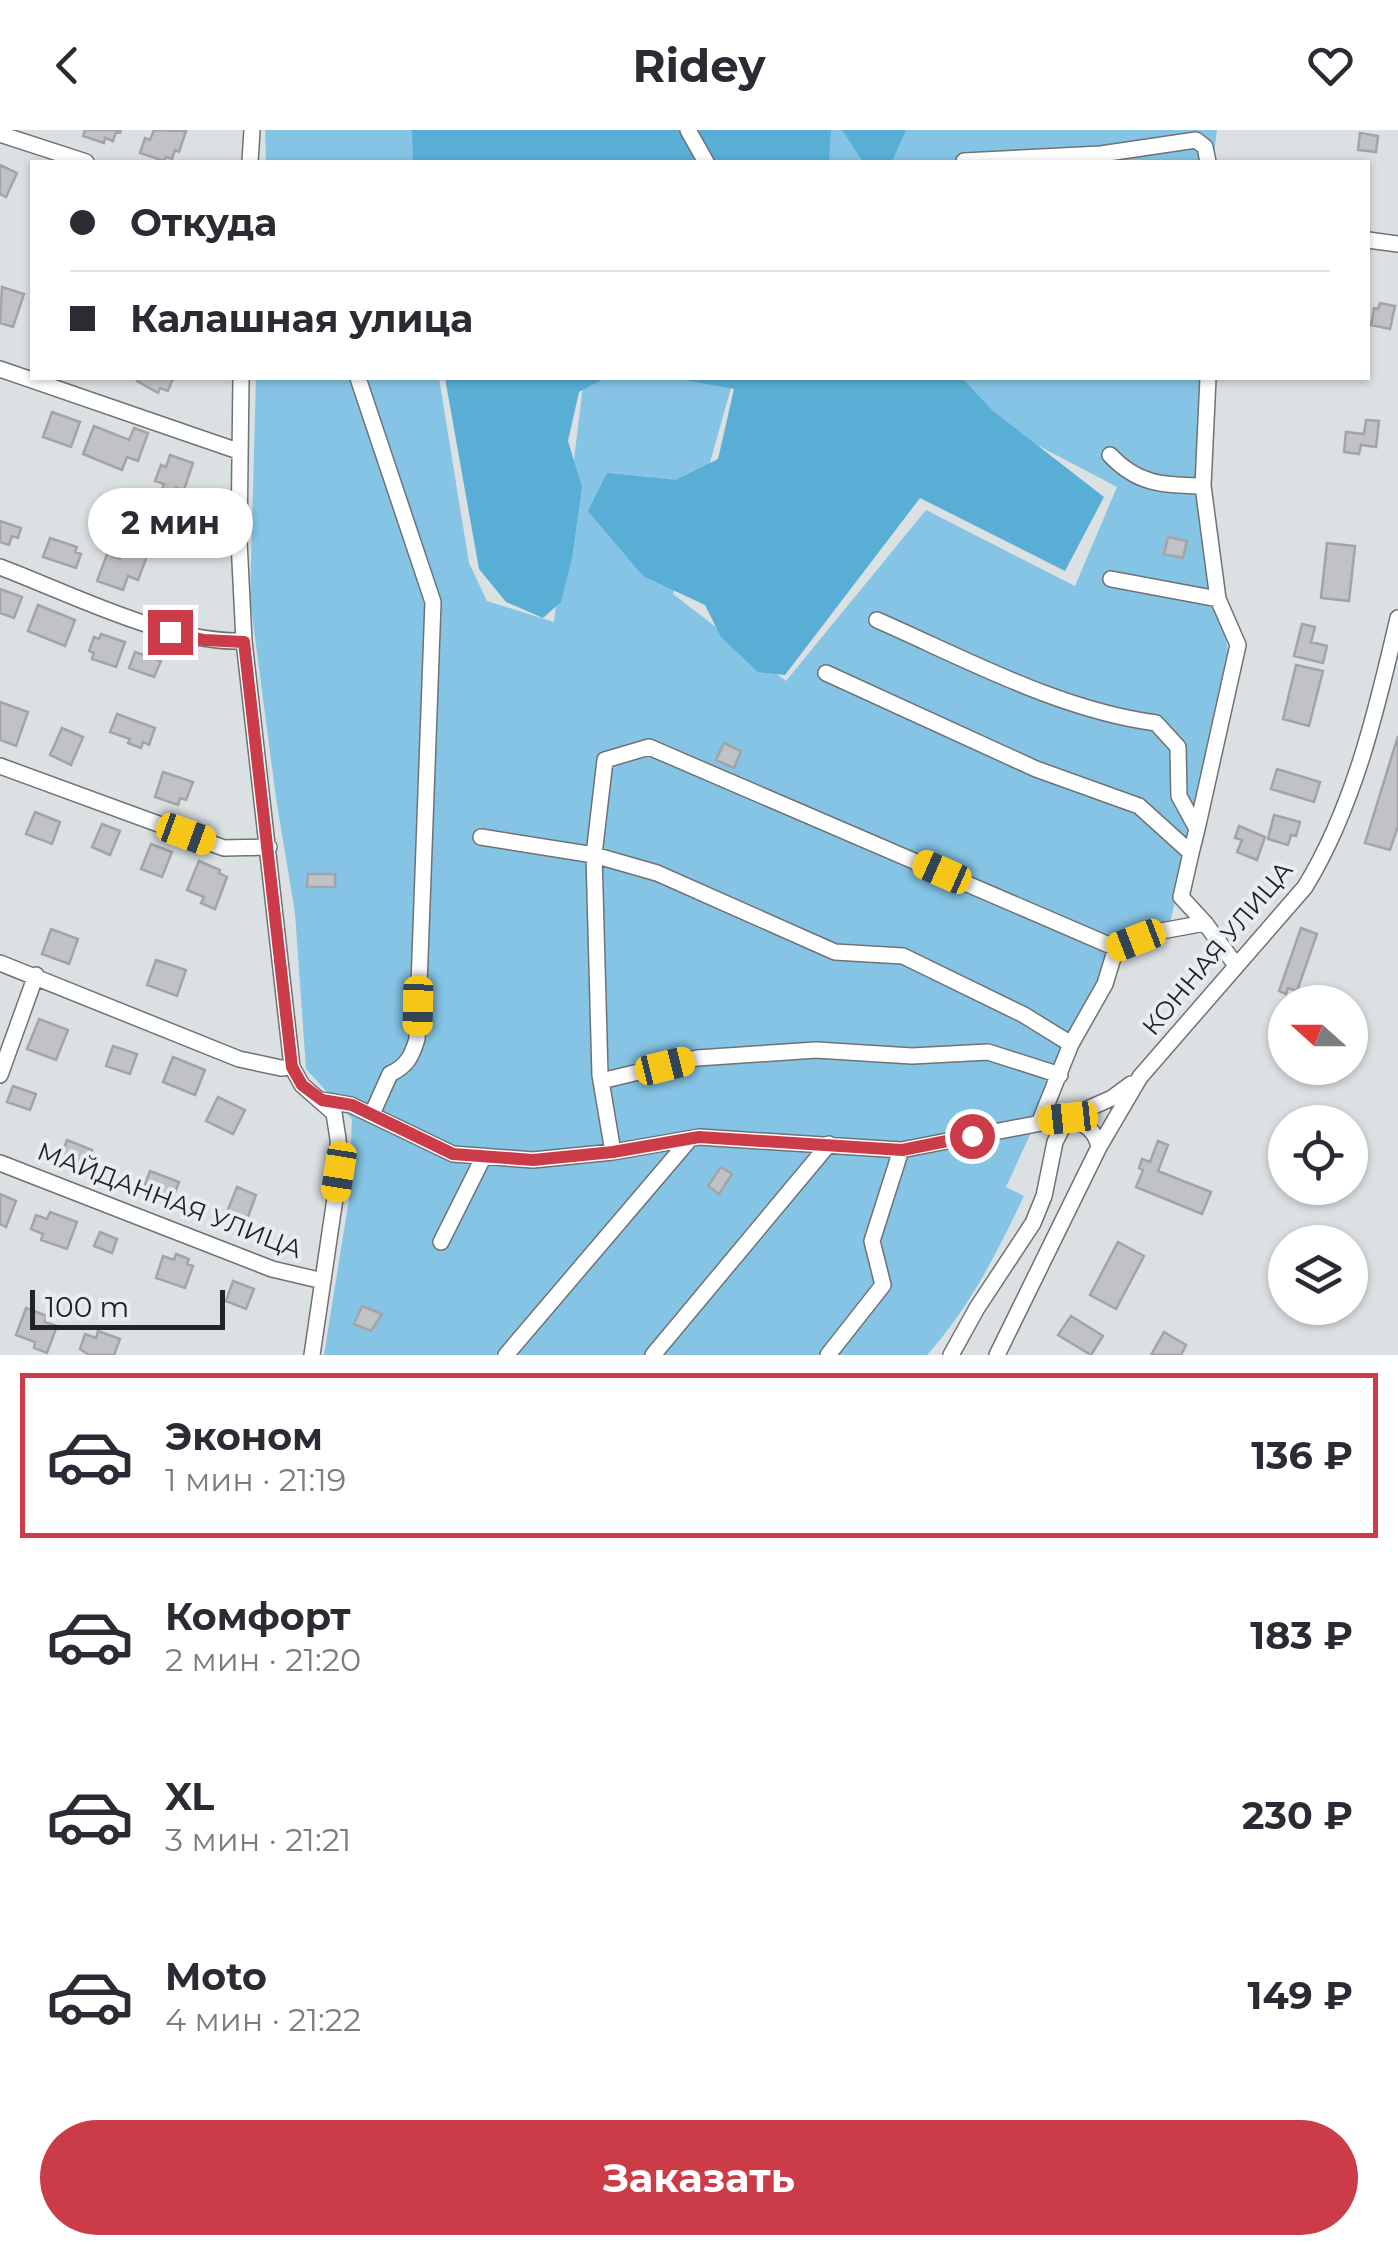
<!DOCTYPE html>
<html lang="ru">
<meta charset="utf-8">
<style>
body{margin:0;font-family:Montserrat,sans-serif;background:#f7f7f7;color:#2b2b33;height:100vh;display:flex;flex-direction:column;font-size:38px;white-space:nowrap}
*{box-sizing:border-box;margin:0}
p{font-size:32px;color:#7c7c81}
.icon{flex:none;width:55px;height:55px;fill:none;stroke:currentColor;stroke-width:2;stroke-linecap:round;stroke-linejoin:round}
.map{position:relative;height:1225px;overflow:hidden}
.details{display:flex;flex-direction:column;background:#fff;flex:1}
.details>*{flex:none}
.banner{position:absolute;left:30px;top:30px;width:1340px;height:220px;border-radius:0px;box-shadow:0 2px 8px #0004;display:grid;align-content:center;height:220px;padding:0 40px;background:#fff}
.needle{width:65px;rotate:291deg}
.tools{position:absolute;left:1268px;top:855px;display:grid;gap:20px}
.tools a{display:grid;place-items:center;width:100px;height:100px;border-radius:50%;background:#fff;box-shadow:0 2px 8px #0004;font-size:50px}
.scale{position:absolute;left:30px;bottom:25px;width:195px;box-sizing:border-box;padding-left:10px;border:5px solid #212324;border-top:0;font-size:28px;line-height:35px;white-space:nowrap;color:#212324;-webkit-text-stroke:8px #e8edef;paint-order:stroke}
.end{position:absolute;width:45px;height:45px;margin:-22px;border:12px solid #cc3c48;background:#fff;box-shadow:0 0 0 5px #fff}
.from{border-radius:50%}
.bubble{position:absolute;height:70px;border-radius:35px;background:#fff;box-shadow:0 2px 8px #0004;font-size:32px;font-weight:700;line-height:70px;text-align:center}
.car{position:absolute;width:30px;height:60px;margin:-30px -15px;border-radius:12px;box-shadow:0 0 8px 2px #0007;background:linear-gradient(#f5c518 24%,#345 0 40%,#f5c518 0 76%,#345 0 86%,#f5c518 0)}
.banner b{display:flex;align-items:center;gap:35px;height:95px;font-size:38px}
.banner b+b{border-top:2px solid #e1e1e2}
.banner i{width:25px;height:25px;background:#2b2b33}
ul{padding:18px 0 0;list-style:none}
li{display:flex;align-items:center;gap:30px;height:165px;margin:0 20px 15px;padding:0 20px;border:5px solid transparent;border-radius:0px}
li div{flex:1}
li b{display:block;font-size:38px}
li em{font-style:normal;font-weight:700}
li.active{border-color:#cc3c48}
li>.icon{width:90px;height:90px;stroke-width:1.5}
.action{display:flex;gap:20px;margin-top:auto;padding:20px 40px}
.action a{flex:1;height:115px;border-radius:60px;background:#cc3c48;color:#fff;font-size:40px;font-weight:700;line-height:115px;text-align:center}
header{display:flex;justify-content:space-between;align-items:center;height:130px;padding:0 40px;background:#fff;font-size:45px;font-weight:700}
.map>svg:first-child{display:block}
</style>
<header><svg class="icon" aria-label="back" viewBox="0 0 24 24"><path d="M15 5l-7 7 7 7"/></svg>Ridey<svg class="icon" aria-label="heart" viewBox="0 0 24 24"><path d="M12 20l-8-8c-3-5 5-10 8-4 3-6 11-1 8 4z"/></svg></header>
<div class="map">
<svg width="1398" height="1225" viewBox="0 0 1398 1225">
<rect width="100%" height="100%" fill="#dbe0e2"/>
<path fill="#85c4e4" d="M265,0h158l2,32h-159z
M823,0h394l-4,32h-389z
M256,248h183l30,185 18,38 67,21 30,-244h131l18,3 -60,213 113,87 140,-171 149,76 42,-99 -141,-74 -37,-35h265l-6,105 31,174 -20,102 -39,164 -50,16 -114,248 18,9c-27,57 -54,111 -97,159h-603l25,-156 3,-80 -46,-50 -11,-156 -19,-115 -26,-199z"/>
<path fill="#59aed6" d="M412,0h419l-2,32h-416z
M842,0h64l-14,31 -29,1z
M445,248h160l-26,14 -11,49 14,46 -10,71 -11,44 -18,16 -37,-16 -27,-33z
M674,248h288l31,33 111,86 -39,74 -145,-73 -135,177 -27,-3 -37,-35 -16,-32 -62,-29 -55,-65 19,-38 69,7 42,-21 16,-70z"/>
<path fill="#c0c2c6" stroke="#a2a4a8" stroke-width="2.5" d="M85,0h36l-1,3 -4,-1 -3,9 -8,-3 -1,5 -21,-7z
M154,0l32,1 -7,21 -4,-2 -3,9 -6,-2 -2,4 -24,-8 5,-15 5,2z
M1360,3l18,3 -2,16 -18,-2z
M0,35l17,8 -11,24 -6,-3z
M2,157l22,7 -11,33 -13,-4z
M1380,173l15,3 -5,23 -19,-4 3,-17 4,1z
M138,248h35l-5,13 -8,-3 -2,5 -21,-12z
M52,282l28,10 -9,25 -28,-10z
M1366,290l13,1 -3,26 -15,-2 -2,9 -15,-2 2,-20 18,2z
M94,296l35,14 5,-12 14,5 -10,28 -11,-4 -5,13 -39,-16z
M170,325l23,8 -9,27 -8,-2 -1,5 -13,-4 2,-5 -9,-3 6,-16 5,2z
M0,391l21,7 -3,10 -6,-2 -3,9 -9,-3z
M1168,407l19,4 -4,17 -19,-4z
M50,408l27,9 -2,5 6,2 -5,14 -33,-11z
M1327,413l28,3 -6,55 -28,-3z
M124,418l23,8 -9,24 -10,-4 -5,14 -26,-9 10,-27 13,5z
M0,459l22,8 -8,21 -14,-5z
M38,475l37,15 -10,26 -37,-15z
M1302,494l13,3 -4,15 16,4 -4,17 -29,-7z
M101,504l24,8 -9,25 -24,-8 2,-6 -5,-2 5,-14 5,2z
M135,522l26,9 -7,16 -25,-9z
M1296,535l27,6 -14,55 -26,-7z
M0,572l28,10 -12,34 -16,-6z
M117,584l38,14 -6,17 -6,-3 -2,6 -13,-5 2,-4 -20,-7z
M62,598l21,9 -12,28 -21,-10z
M1398,606v90l-8,24 -25,-7z
M724,613l17,8 -7,17 -18,-8z
M1277,639l43,13 -6,20 -43,-13z
M163,642l30,10 -7,18 -6,-2 -2,7 -23,-8z
M35,682l25,10 -8,22 -26,-10z
M1274,685l26,7 -4,14 -5,-1 -3,10 -20,-6z
M102,694l18,7 -10,24 -18,-8z
M1239,696l26,11 -8,23 -20,-8 5,-12 -7,-2z
M151,714l21,8 -10,25 -21,-8z
M199,731l21,9 -1,3 8,4 -12,32 -14,-6 3,-6 -17,-7z
M308,744h27v13h-28z
M1301,798l16,6 -20,57 -9,-3 -2,6 -7,-3z
M51,799l27,10 -9,25 -27,-10z
M156,830l30,10 -9,26 -30,-11z
M39,889l29,11 -12,30 -29,-11z
M113,916l24,8 -7,20 -24,-8z
M173,927l32,13 -10,25 -32,-13z
M13,956l23,8 -6,16 -23,-8z
M218,967l27,13 -12,24 -27,-13z
M67,1010l25,10 -8,22 -25,-10z
M1158,1011l10,4 -10,26 53,21 -9,22 -66,-27 7,-17 -4,-2 3,-9 8,3z
M721,1037l11,7 -13,20 -11,-8z
M150,1041l29,11 -8,21 -29,-11z
M237,1057l19,8 -11,30 -20,-8z
M0,1064l16,7 -10,26 -6,-3z
M50,1082l27,10 -10,27 -26,-9 2,-6 -12,-5 5,-14 11,4z
M100,1102l17,7 -5,14 -18,-7z
M1118,1112l26,14 -28,53 -26,-14z
M176,1124l13,5 -2,5 6,2 -8,22 -29,-10 7,-22 11,4z
M233,1151l21,8 -8,20 -20,-8z
M362,1176l20,8 -11,17 -17,-7z
M26,1178l21,8 -2,6 12,4 -10,27 -13,-5 1,-6 -19,-7z
M1071,1186l32,20 -12,19 -33,-20z
M98,1201l22,8 -6,16h-25l-9,-6 5,-15 11,4z
M1164,1202l22,13 -5,10h-30z"/>
<g fill="none" stroke-linecap="round" stroke-linejoin="round">
<defs>
<path id="minor" d="M688,0l18,32
M0,4l86,28
M964,31l137,-7 95,-14 9,7 3,15
M250,32l2,-32
M1368,110l30,4
M0,239l238,82
M241,248l-2,163 5,100 48,426 10,18 32,28 4,26 1,32 -27,184
M358,248l75,224 -16,437c-5,17 -10,27 -27,35l-18,40
M1110,325c28,30 53,30 93,31l15,113
M1203,356l5,-108
M0,437c74,28 165,76 244,74
M1111,449l107,20 20,46 -41,184
M877,490c89,39 182,90 279,103l22,24 1,49 18,33 -6,24
M826,543l210,96 103,37 52,47 -10,44 24,26
M0,636l224,82 45,-1
M481,707l113,18 6,220 13,77
M0,833l239,96 42,9 11,-1
M1071,914l-47,-29 -121,-59 -68,-4 -178,-79 -63,-18 11,-95 44,-13 467,201
M0,945l36,-100
M601,951l96,-23 119,-8 96,6 76,-4 72,23
M322,970l29,5 102,49 80,6 80,-8 86,-15 202,13 166,-32 45,-20 19,-14
M1040,991l31,-77 34,-60 11,-36 40,-16 49,-9 30,41
M0,1033l272,106 51,12
M441,1112l43,-86
M506,1225l184,-216
M653,1225l176,-211
M828,1225l55,-70 -11,-44 29,-91
M951,1225l26,-47 56,-85 11,-27 11,-54 12,-24c18,6 28,11 32,29
M997,1225l102,-208 41,-70 165,-190c49,-80 72,-178 93,-269"/>
</defs>
<use href="#minor" stroke="#6f7275" stroke-width="18"/>
<use href="#minor" stroke="#fff" stroke-width="15"/>
</g>
<g fill="none" stroke-linecap="round" stroke-linejoin="round">
<path stroke="#cc3c48" stroke-width="12" d="M170,502l34,8 40,2 48,425 10,18 20,15 30,5 101,49 80,6 80,-8 86,-15 203,13 70,-14"/>
</g>
<g text-anchor="middle" stroke-width="8" stroke-linejoin="round" paint-order="stroke">
<g font-size="25" fill="#212324" stroke="#e8edef">
<text transform="translate(1217 818) rotate(-50)" y="9">КОННАЯ УЛИЦА</text>
<text transform="translate(170 1070) rotate(21)" y="9">МАЙДАННАЯ УЛИЦА</text>
</g>
</g>
</svg>
<div class="tools">
<a><svg class="needle" viewBox="-14 -14 28 28"><path d="M0-13l5 13h-10z" fill="#e53935"/><path d="M0 13l5-13h-10z" fill="#7c7c81"/></svg></a>
<a><svg class="icon" aria-label="locate" viewBox="0 0 24 24"><circle cx="12" cy="12" r="6"/><path d="M12 2v4M12 18v4M2 12h4M18 12h4"/></svg></a>
<a><svg class="icon" aria-label="layers" viewBox="0 0 24 24"><path d="M12 4l9 5-9 5-9-5zM3 14l9 5 9-5"/></svg></a>
</div>
<div class="scale">100 m</div>
<i class="end from" style="left:972px;top:1006px"></i>
<i class="end" style="left:170px;top:502px"></i>
<div class="bubble" style="left:88px;top:358px;width:165px">2 мин</div>
<i class="car" style="left:186px;top:704px;rotate:110deg"></i>
<i class="car" style="left:942px;top:742px;rotate:294deg"></i>
<i class="car" style="left:1136px;top:810px;rotate:249deg"></i>
<i class="car" style="left:418px;top:876px;rotate:181deg"></i>
<i class="car" style="left:665px;top:936px;rotate:76deg"></i>
<i class="car" style="left:1068px;top:988px;rotate:264deg"></i>
<i class="car" style="left:339px;top:1042px;rotate:189deg"></i>
<div class="banner">
<b><i class="from"></i>Откуда</b>
<b><i></i>Калашная улица</b>
</div>
</div>
<section class="details">
<ul>
<li class="active"><svg class="icon" aria-label="car" viewBox="0 0 24 24"><path d="M5 17H2v-5l4-1 3-4h7l3 4 3 1v5h-3M9 17h6M6 11h13"/><circle cx="7" cy="17" r="2"/><circle cx="17" cy="17" r="2"/></svg><div><b>Эконом</b><p>1 мин · 21:19</p></div><em>136 ₽</em></li>
<li><svg class="icon" aria-label="car" viewBox="0 0 24 24"><path d="M5 17H2v-5l4-1 3-4h7l3 4 3 1v5h-3M9 17h6M6 11h13"/><circle cx="7" cy="17" r="2"/><circle cx="17" cy="17" r="2"/></svg><div><b>Комфорт</b><p>2 мин · 21:20</p></div><em>183 ₽</em></li>
<li><svg class="icon" aria-label="car" viewBox="0 0 24 24"><path d="M5 17H2v-5l4-1 3-4h7l3 4 3 1v5h-3M9 17h6M6 11h13"/><circle cx="7" cy="17" r="2"/><circle cx="17" cy="17" r="2"/></svg><div><b>XL</b><p>3 мин · 21:21</p></div><em>230 ₽</em></li>
<li><svg class="icon" aria-label="car" viewBox="0 0 24 24"><path d="M5 17H2v-5l4-1 3-4h7l3 4 3 1v5h-3M9 17h6M6 11h13"/><circle cx="7" cy="17" r="2"/><circle cx="17" cy="17" r="2"/></svg><div><b>Moto</b><p>4 мин · 21:22</p></div><em>149 ₽</em></li>
</ul>
<div class="action"><a>Заказать</a></div>
</section>
